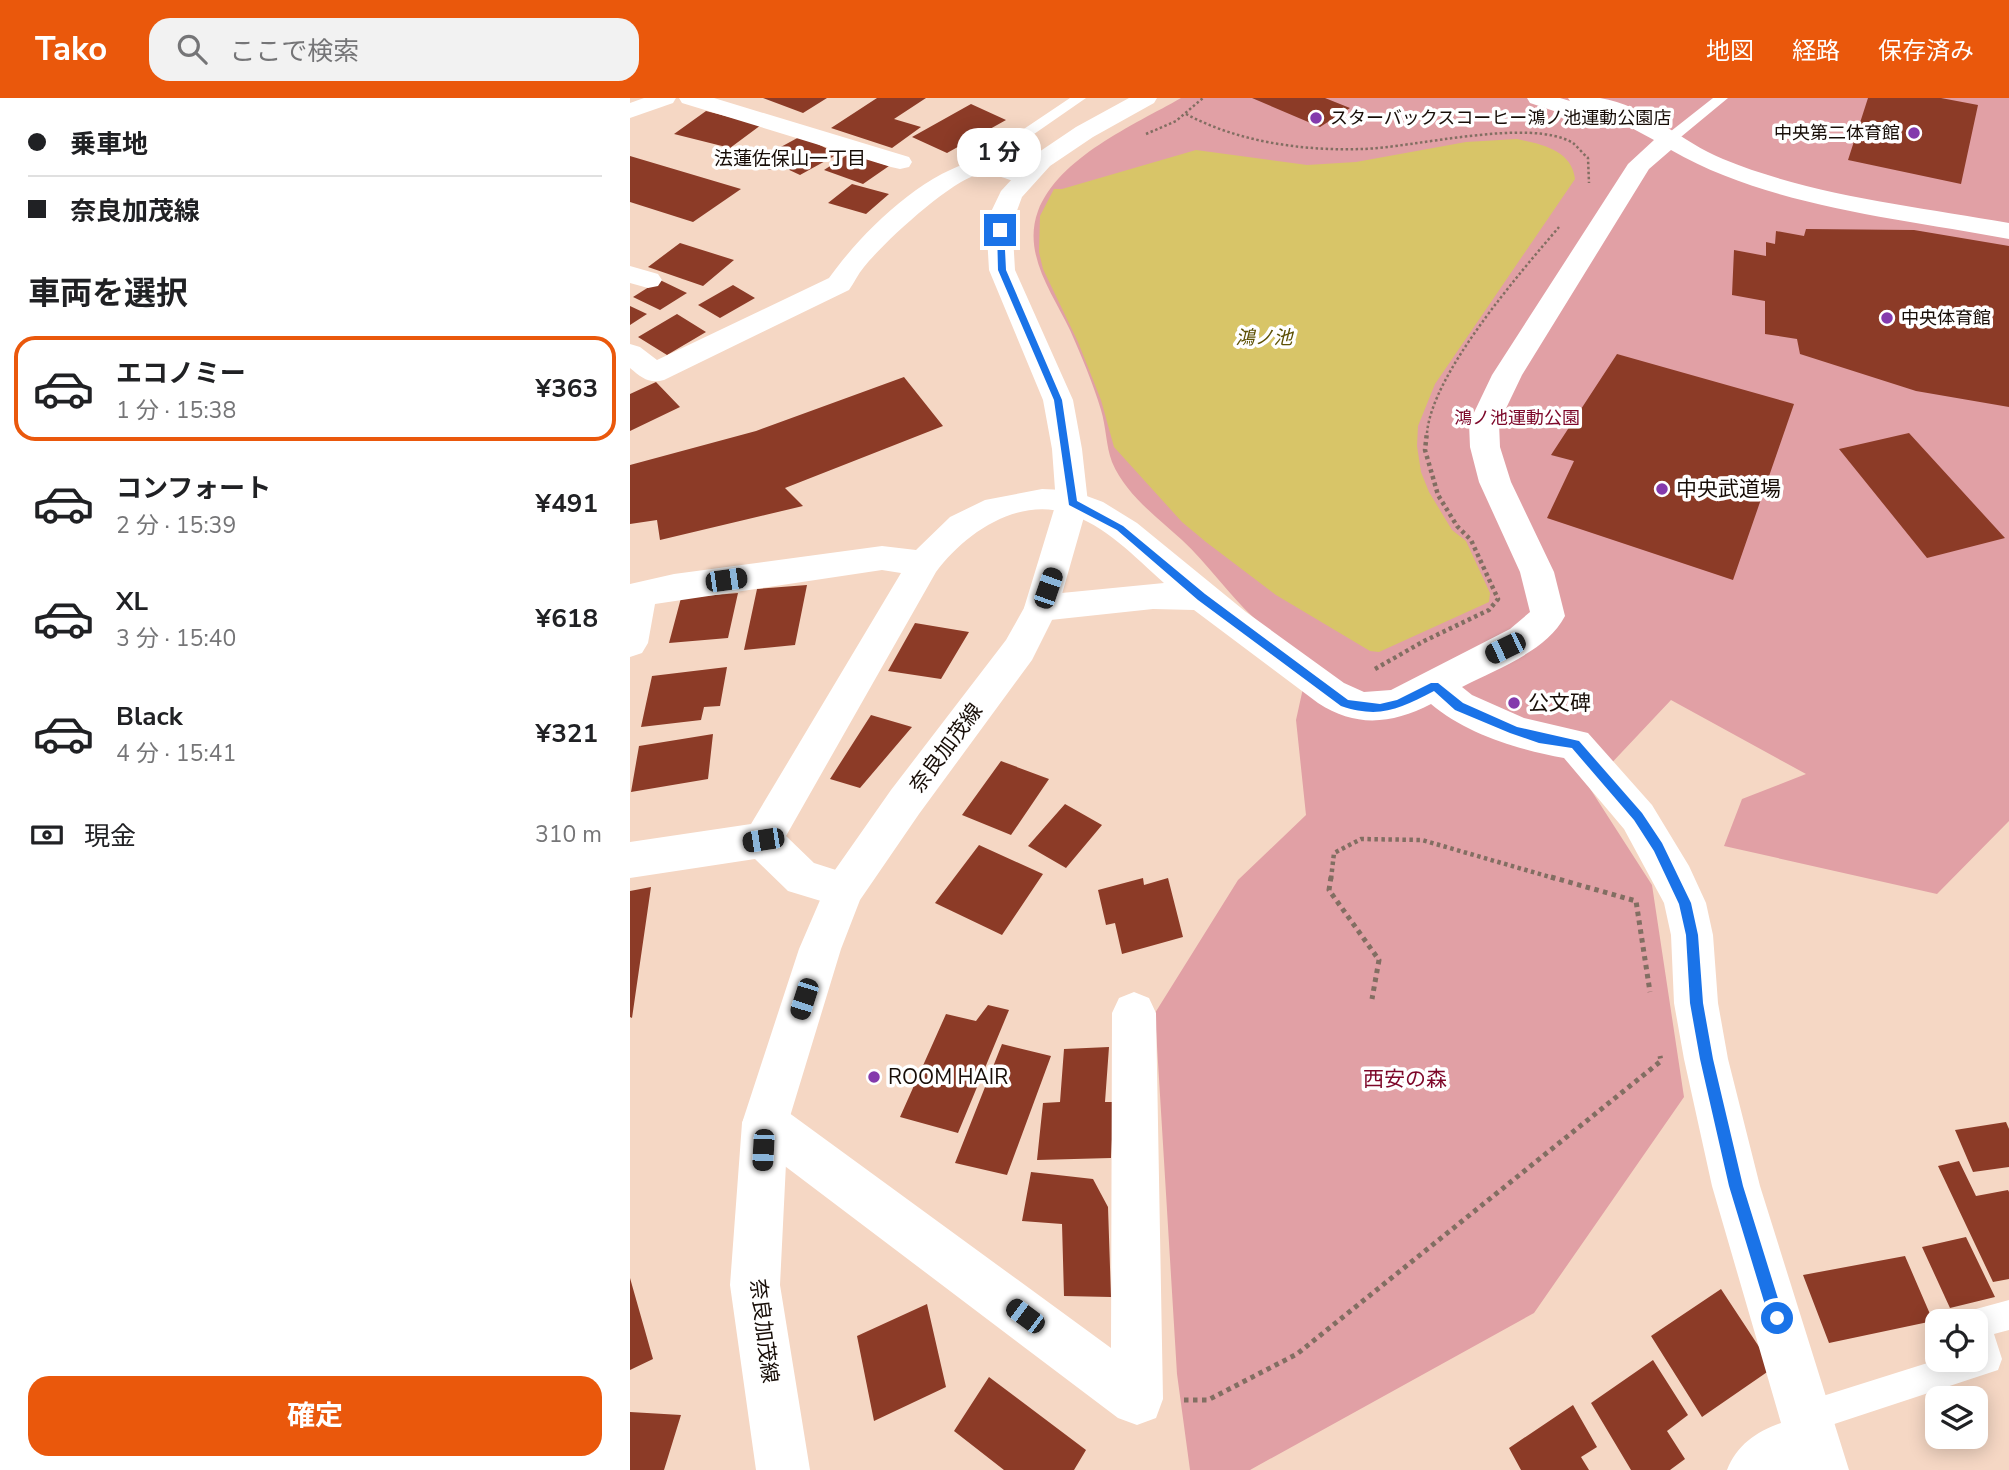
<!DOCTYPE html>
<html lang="ja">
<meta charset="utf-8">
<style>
body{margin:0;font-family:"Nunito Sans","Noto Sans JP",sans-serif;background:#f2f2f2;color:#202124;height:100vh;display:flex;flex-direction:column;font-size:26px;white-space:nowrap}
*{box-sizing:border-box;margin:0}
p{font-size:23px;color:#757577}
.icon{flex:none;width:38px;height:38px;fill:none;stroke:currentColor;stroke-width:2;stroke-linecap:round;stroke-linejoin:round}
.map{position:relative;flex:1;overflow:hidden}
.details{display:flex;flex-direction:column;background:#fff;width:630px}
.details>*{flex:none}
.hud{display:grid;align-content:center;height:154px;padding:0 28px;background:#fff}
.buttons{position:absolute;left:1295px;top:1211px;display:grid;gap:14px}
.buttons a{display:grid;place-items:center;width:63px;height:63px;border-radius:14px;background:#fff;box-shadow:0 4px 18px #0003;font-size:35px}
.end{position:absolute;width:32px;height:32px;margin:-16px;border:9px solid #1a73e8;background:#fff;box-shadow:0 0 0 4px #fff}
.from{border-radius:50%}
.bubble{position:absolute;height:49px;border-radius:21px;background:#fff;box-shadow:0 4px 18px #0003;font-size:23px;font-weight:700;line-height:49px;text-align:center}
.car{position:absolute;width:21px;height:42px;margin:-21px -10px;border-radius:9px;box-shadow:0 0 5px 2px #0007;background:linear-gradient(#222 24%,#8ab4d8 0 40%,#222 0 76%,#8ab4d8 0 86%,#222 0)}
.hud b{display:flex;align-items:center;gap:24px;height:66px;font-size:26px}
.hud b+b{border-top:2px solid #e0e0e0}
.hud i{width:18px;height:18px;background:#202124}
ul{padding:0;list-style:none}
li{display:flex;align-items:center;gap:21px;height:105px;margin:0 14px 10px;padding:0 14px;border:4px solid transparent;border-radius:21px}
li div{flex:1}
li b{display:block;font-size:26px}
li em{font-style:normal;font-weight:700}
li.on{border-color:#ea580c}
li>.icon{width:63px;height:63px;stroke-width:1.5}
h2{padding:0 28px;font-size:32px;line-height:84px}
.pay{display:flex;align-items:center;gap:18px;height:77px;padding:0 28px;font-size:26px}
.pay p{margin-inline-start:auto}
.primary-button{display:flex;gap:14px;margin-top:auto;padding:14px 28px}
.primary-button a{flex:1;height:80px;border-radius:21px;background:#ea580c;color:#fff;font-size:28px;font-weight:700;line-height:80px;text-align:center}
header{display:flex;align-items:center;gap:42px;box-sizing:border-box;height:98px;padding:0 35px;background:#ea580c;color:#fff}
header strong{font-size:33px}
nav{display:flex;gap:38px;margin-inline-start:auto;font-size:24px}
.search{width:490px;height:63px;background:#f2f2f2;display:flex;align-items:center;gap:18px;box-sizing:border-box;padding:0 24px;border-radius:21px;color:#757577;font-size:26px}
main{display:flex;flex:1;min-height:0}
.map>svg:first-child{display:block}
</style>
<header>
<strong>Tako</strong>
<div class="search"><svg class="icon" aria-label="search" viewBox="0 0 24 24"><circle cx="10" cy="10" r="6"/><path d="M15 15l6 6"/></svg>ここで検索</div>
<nav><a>地図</a><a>経路</a><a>保存済み</a></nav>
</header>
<main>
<section class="details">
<div class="hud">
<b><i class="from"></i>乗車地</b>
<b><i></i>奈良加茂線</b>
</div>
<h2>車両を選択</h2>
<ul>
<li class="on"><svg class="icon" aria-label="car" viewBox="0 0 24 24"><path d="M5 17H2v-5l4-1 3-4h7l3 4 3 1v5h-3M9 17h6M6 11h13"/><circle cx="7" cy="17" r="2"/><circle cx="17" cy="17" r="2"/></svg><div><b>エコノミー</b><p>1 分 · 15:38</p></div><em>¥363</em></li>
<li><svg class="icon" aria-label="car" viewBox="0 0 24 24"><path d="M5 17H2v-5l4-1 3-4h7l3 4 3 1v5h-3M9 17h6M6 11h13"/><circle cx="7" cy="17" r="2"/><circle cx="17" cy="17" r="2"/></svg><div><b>コンフォート</b><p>2 分 · 15:39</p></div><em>¥491</em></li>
<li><svg class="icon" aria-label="car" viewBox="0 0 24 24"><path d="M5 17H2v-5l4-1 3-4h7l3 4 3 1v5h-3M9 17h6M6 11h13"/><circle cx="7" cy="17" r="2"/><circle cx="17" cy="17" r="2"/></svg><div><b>XL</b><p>3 分 · 15:40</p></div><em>¥618</em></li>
<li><svg class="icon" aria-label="car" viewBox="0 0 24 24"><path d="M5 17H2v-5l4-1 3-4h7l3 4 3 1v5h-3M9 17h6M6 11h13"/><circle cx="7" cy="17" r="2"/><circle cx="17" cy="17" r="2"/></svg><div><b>Black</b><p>4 分 · 15:41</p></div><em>¥321</em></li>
</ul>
<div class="pay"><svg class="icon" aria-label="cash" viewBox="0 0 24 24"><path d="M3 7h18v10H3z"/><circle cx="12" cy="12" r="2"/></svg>現金<p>310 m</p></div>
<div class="primary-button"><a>確定</a></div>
</section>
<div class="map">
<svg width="1379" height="1372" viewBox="0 0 1379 1372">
<rect width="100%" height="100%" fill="#f5d7c4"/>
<path fill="#e1a0a5" d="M551,0h828v723l-72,73 -213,-48 18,-47 64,-25 -135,-74 -82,87 63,98 32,212 -150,216 -284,157h-60l-13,-96 -22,-361 83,-133 68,-65 -10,-95 13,-59c-18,-14 -38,-27 -55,-43 -26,-24 -46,-54 -72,-78 -25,-23 -56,-45 -70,-78 -6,-16 -6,-36 -11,-52 -8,-27 -20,-55 -31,-80 -17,-36 -48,-76 -32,-119 21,-54 96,-86 143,-113z"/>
<path fill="#d8c568" d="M887,41c24,5 55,11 58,40l-140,205 -17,42 -1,20 4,26 8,20 23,38 14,11 24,52 -1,9 -110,50 -9,-1 -94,-56 -70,-53 -24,-20 -68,-75 -13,-47 -23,-58 -35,-73 -4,-17 1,-36 14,-27h8l134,-39 111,15 49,-3 110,-20z"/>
<path fill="#8c3b27" d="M133,0h64l-24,15z
M247,0h49l-32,21 27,8 -29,21 -61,-20z
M622,0h73l25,10 -30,19z
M1238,0h73l37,7 -17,79 -113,-24z
M341,6l35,16 -59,33 -35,-16z
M76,13l55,14 -31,23 -56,-14z
M171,38l37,18 -38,21 -17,-8 -14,3 -16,-8z
M220,55l39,13 -26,18 -39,-14z
M0,58l111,33 -48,33 -63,-20z
M222,86l37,10 -23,20 -38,-11z
M1176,131l108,1 95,16v161l-93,-16 -116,-37 -3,-15 -32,-5v-33l-33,-6 2,-45 32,6v-14l9,2 1,-13 28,5z
M50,145l54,17 -31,26 -55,-19z
M30,182l27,13 -27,17 -27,-13z
M103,187l22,13 -35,20 -22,-13z
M0,208l17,8 -17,11z
M47,216l29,18 -39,23 -29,-18z
M987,256l177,50 -61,176 -186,-62 27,-57 -23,-6z
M274,279l39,49 -158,62 18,18 -143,34 -3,-20 -27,4v-59l126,-34z
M26,284l24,25 -50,24v-37z
M1279,335l96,105 -78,20 -88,-109z
M177,487l-12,60 -51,5 13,-61z
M108,495l-10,45 -59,5 12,-45z
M285,525l54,9 -28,47 -53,-8z
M97,569l-7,39 -16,1 -3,13 -60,7 11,-51z
M241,617l41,12 -52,61 -30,-9z
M83,636l-5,45 -77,13 8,-46z
M371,663l48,18 -38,56 -49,-20z
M435,706l37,21 -36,43 -38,-22z
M349,747l64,29 -41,61 -67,-32z
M513,780l1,7 24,-7 15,59 -61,17 -7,-31 -9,2 -8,-35z
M21,789l-19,131 -2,-1v-126z
M358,907l21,5 -51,123 -58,-16 46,-103 30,7z
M372,946l49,12 -44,119 -52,-12z
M479,949l-4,55h9l-3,56 -74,2 6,-57 17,-1 4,-53z
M1376,1024l3,7v38l-36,5 -18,-42z
M1329,1063l17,35 32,-6 1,2v87l-16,3 -55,-116z
M401,1074l62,7 15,28 3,90 -47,-1 -2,-72 -40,-3z
M1336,1139l29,60 -45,11 -28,-61z
M1275,1158l28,65 -104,22 -26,-68z
M0,1180l23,81 -23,11z
M1091,1191l52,79 -71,49 -51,-81z
M297,1206l19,83 -72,34 -17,-85z
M1023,1262l35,55 -21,16 18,28 -15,11h-39l-40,-67z
M359,1279l97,73 -12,20h-70l-50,-39z
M943,1307l24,42 -16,10 8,13h-68l-12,-22z
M0,1314l51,3 -17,55h-34z"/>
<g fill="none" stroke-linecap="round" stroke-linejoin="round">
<path stroke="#826e62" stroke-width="2.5" stroke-dasharray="2.5 2.5" stroke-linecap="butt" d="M556,16c52,28 117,37 176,35 51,-1 168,-32 211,-6 5,4 10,11 15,15l1,25
M516,36l30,-13 27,-23
M797,335c5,-59 92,-159 132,-206"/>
<path stroke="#826e62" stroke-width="4.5" stroke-dasharray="3.5 3.5" stroke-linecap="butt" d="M745,571l49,-28 65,-31 9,-11 -27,-59 -14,-14 -19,-31 -13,-45 2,-18
M701,781l3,-26 27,-14 61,1 135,39"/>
<path stroke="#826e62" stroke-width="5" stroke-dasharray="4.5 4.5" stroke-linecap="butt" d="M701,779l-2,13 50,70 -7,39
M921,779l85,24 14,91
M554,1302h24l89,-46 364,-293 -1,-5"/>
<path fill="#fff" fill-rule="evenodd" d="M440,0h16l-104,72h-10l-2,-3 2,-3z
M1083,0h15l-52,43h-10v-6z
M1379,1202v30l-15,4 8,25 -4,11 -191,63 -11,-5 -5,-11 5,-11 11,-5 130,-41h39v-39h-14l3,-9z"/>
<path fill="#fff" fill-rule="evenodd" d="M49,0h35l195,59 3,5 -3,5 -9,2 -9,-2 -209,-64z
M897,0h33l10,3 -2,-3c10,0 21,0 32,0 46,7 81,44 123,61 90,37 191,47 286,64v16c-111,-21 -239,-32 -338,-89l-22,19 -127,206 -23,48 1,24 11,35 43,90 11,44c-19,36 -69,53 -103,71l10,8 52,23 64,15 64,72 37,61 17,37 7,32 5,68 10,56 32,127 89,284h-122c10,-25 29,-38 54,-47l-69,-237 -28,-127 -10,-56 -3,-68 -7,-32 -40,-74 -60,-71c-45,-8 -98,-24 -133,-54 -39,20 -75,24 -113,-1l-124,-93 -41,-1 -112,12 -12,-4 -5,-9 5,-9 12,-4 123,-12c-29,-26 -59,-58 -97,-70 -50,-16 -103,21 -131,59l-150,264 28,27 44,14 6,13 -6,13 -14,5 -56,-17 -33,-32 -125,19v-36l121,-18 150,-251 -19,-3 -227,34 -7,39 -6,10 -12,4v-73l44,-10 208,-28 34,4 34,-33 35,-17 57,-11 23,1 19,5 19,7 34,21 109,89 98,71 20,9 27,-2 119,-61 20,-17 -10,-40 -41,-90 -9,-35 -1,-24 23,-48 136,-211 26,-24 -41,-22 -3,7 -8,2 -72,-24z
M348,62l57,12 3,5 -3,5c-20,5 -39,-12 -58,-7 -28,7 -95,69 -113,92 -6,7 -10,16 -15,23l-185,90c-15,4 -22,-2 -34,-12v-24l10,3 17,13 172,-82c33,-46 93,-105 149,-118z
M0,168l28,8 4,6 -4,6 -10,2 -18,-5z
M504,894l15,6 7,15 7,386 -7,19 -19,7 -19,-7 -369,-279 -7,-16 7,-16 16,-7 16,7 330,241 1,-335 7,-15z"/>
<path fill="#fff" fill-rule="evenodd" d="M14,0h32l-3,5 -43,15v-15z"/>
<path fill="#fff" fill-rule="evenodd" d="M499,0h28l-3,5 -61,34 -43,29 -28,31 -7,19 -2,20 2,34 58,130 9,49 6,54 -30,105 -26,52 -113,154 -59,86 -19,49 -53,174 -8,162 30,185h-54l-26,-185 12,-162 57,-174 31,-72 61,-87 115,-150 18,-32 32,-105 -4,-54 -9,-49 -54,-130 -2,-34 2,-20 12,-25 32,-35 43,-29z"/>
</g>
<path fill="#1a73e8" d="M367,130l7,2 2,40 56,130 15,101 46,25 82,68 143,106 32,4 17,-4 34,-17h7l25,20 54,24 62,14 63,72 20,30 29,60 7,32 5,68 10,56 30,127 41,132 -2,5 -5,2 -6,-2 -2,-5 -40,-132 -29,-127 -10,-56 -4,-68 -7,-31 -25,-53 -20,-31 -62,-72 -33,-5 -29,-10 -55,-23 -21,-19c-35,18 -54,28 -93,15l-143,-106 -81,-70 -48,-25 -15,-105 -56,-130z"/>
<g fill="#843aac" stroke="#fff" stroke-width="2.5">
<circle cx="686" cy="20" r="7"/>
<circle cx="1284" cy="35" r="7"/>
<circle cx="1257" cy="220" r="7"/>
<circle cx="1032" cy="391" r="7"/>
<circle cx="884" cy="605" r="7"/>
<circle cx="244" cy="979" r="7"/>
</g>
<g text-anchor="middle" stroke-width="7" stroke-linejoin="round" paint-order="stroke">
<g font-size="18" fill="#170d07" stroke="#fff" text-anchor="start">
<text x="700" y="26">スターバックスコーヒー鴻ノ池運動公園店</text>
<text x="1270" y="41" text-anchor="end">中央第二体育館</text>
<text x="1271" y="226">中央体育館</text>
</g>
<g font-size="18" fill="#7d0729" stroke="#fff">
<text x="887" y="326">鴻ノ池運動公園</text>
</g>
<g font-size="19" fill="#170d07" stroke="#fff">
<text x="160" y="67">法蓮佐保山一丁目</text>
</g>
<g font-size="19" font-style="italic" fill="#5e5105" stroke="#fff">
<text x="634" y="246">鴻ノ池</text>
</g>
<g font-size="21" fill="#170d07" stroke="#fff" text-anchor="start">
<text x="1046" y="398">中央武道場</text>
<text x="898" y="612">公文碑</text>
<text x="258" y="986">ROOM HAIR</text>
</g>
<g font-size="21" fill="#170d07" stroke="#fff">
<text transform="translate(316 650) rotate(-53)" y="7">奈良加茂線</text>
<text transform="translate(134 1233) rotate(83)" y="7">奈良加茂線</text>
</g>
<g font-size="21" fill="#7d0729" stroke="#fff">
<text x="775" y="988">西安の森</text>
</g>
</g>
</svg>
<div class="buttons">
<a><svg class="icon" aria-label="locate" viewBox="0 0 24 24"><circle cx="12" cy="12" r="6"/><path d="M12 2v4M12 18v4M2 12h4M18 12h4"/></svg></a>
<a><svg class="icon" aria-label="layers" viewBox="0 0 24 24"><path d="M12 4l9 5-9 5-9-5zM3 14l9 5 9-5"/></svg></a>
</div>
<i class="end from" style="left:1147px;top:1220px"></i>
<i class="end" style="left:370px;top:132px"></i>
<div class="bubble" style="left:327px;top:30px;width:84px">1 分</div>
<i class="car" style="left:96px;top:482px;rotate:82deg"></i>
<i class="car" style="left:418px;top:490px;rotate:19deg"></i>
<i class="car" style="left:875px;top:550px;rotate:244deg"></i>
<i class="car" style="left:133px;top:742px;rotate:261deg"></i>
<i class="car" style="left:174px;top:901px;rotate:198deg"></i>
<i class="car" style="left:133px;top:1052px;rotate:183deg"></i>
<i class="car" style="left:395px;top:1218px;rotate:307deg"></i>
</div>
</main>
